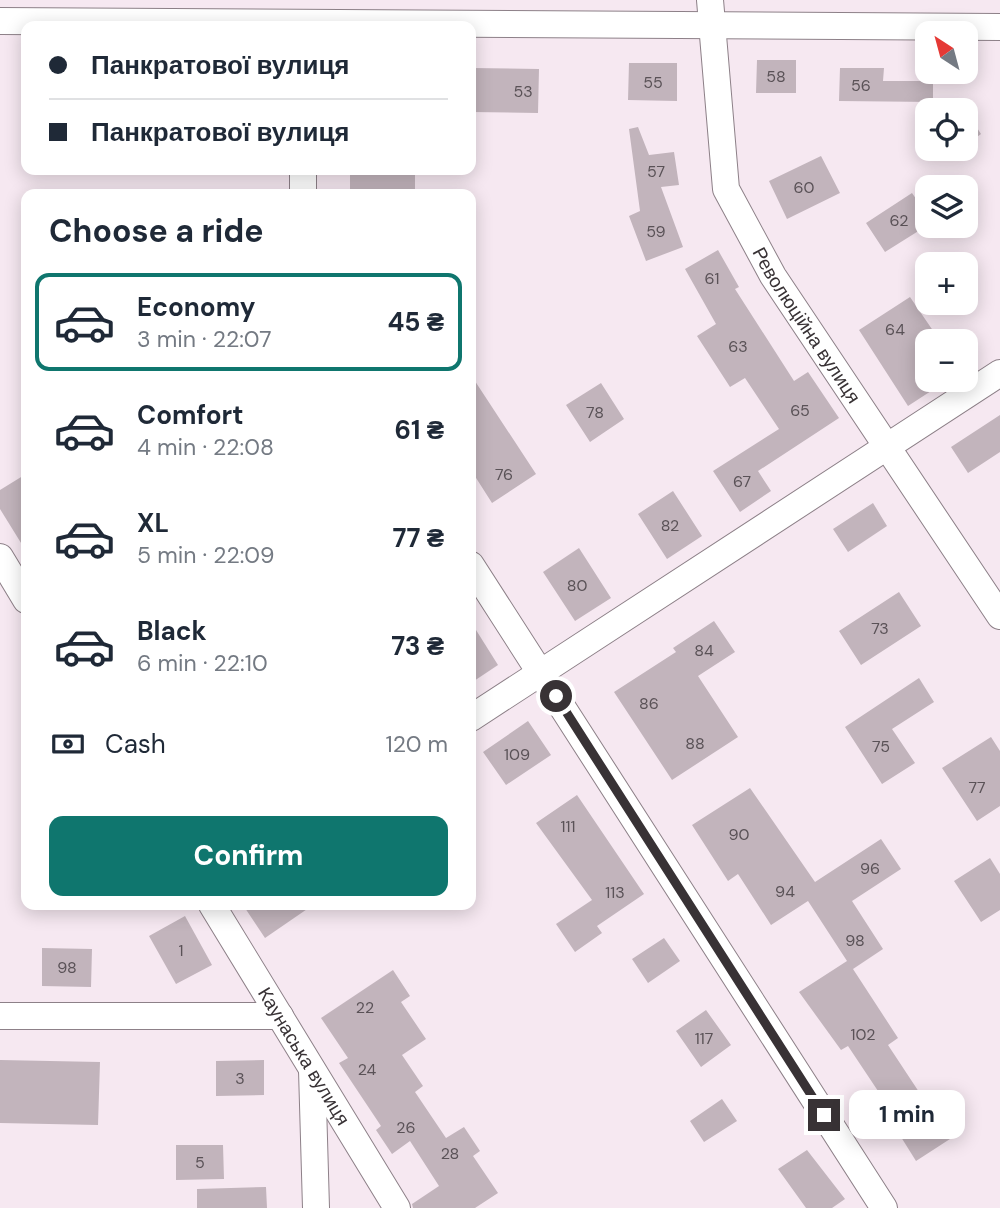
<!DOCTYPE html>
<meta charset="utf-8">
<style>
body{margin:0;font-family:"DM Sans",sans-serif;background:#f6f6f7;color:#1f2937;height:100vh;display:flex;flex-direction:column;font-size:26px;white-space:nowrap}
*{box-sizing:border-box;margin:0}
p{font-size:23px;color:#747a83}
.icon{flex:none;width:38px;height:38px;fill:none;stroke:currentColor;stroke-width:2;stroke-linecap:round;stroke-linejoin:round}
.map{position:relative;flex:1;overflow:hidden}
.drawer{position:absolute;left:21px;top:189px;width:455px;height:721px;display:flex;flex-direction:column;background:#fff;border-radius:14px;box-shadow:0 4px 18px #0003}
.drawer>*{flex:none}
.guide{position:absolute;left:21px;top:21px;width:455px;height:154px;border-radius:14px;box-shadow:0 4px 18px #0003;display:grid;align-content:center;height:154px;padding:0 28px;background:#fff}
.needle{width:46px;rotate:324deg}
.controls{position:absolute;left:915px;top:21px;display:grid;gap:14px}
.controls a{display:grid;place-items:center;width:63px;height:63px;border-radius:14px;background:#fff;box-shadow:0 4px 18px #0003;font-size:35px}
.end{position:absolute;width:32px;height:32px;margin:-16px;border:9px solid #383235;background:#fff;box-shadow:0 0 0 4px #fff}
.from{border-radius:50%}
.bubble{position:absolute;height:49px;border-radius:14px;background:#fff;box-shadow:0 4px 18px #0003;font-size:23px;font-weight:700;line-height:49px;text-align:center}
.guide b{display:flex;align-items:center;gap:24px;height:66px;font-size:26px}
.guide b+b{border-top:2px solid #e0e1e3}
.guide i{width:18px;height:18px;background:#1f2937}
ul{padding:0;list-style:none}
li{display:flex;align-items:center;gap:21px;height:98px;margin:0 14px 10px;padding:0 14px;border:4px solid transparent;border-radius:14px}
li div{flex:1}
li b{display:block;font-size:26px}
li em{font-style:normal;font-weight:700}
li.selected{border-color:#0f766e}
li>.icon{width:63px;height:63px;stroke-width:1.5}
h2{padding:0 28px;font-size:32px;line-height:84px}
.pay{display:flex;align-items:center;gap:18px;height:77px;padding:0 28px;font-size:26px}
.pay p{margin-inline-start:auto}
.primary-button{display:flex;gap:14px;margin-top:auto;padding:14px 28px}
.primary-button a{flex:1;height:80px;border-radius:14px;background:#0f766e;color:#fff;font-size:28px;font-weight:700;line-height:80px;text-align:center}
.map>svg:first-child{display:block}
</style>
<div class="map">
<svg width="1000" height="1208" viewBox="0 0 1000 1208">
<rect width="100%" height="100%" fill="#f6e8f1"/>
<path fill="#c2b4bc" d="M757,60h39v33h-40z
M629,63h48v38l-49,-1z
M471,68l68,1 -1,44 -67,-1z
M840,68h44l-1,13h50v21l-94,-1z
M968,114l13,20 -15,11v-30z
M638,127l11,28 25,-3 5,33 -18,2 22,60 -37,14 -17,-45 11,-5 -11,-82z
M821,156l19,37 -53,26 -18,-38z
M350,170h65v24h-65z
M912,193l16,23v9l-43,27 -19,-29z
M718,250l21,37 -4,2 59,92 14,-9 31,46 -81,53 13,20 -31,21 -27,-41 66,-42 -34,-51 -15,9 -33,-51 19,-12 -31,-55z
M910,297l28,41 3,-2 3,5h-16v39h20l-40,26 -49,-76z
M471,375l65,99 -44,29 -21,-33z
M601,383l23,36 -34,23 -24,-37z
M1000,415v37l-32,21 -17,-26z
M26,474v77l-26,-42v-19z
M673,491l29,45 -35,23 -29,-45z
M873,503l14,23 -39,26 -15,-23z
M579,548l32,50 -36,23 -32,-49z
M899,592l22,34 -60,39 -22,-34z
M714,621l21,31 -37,24 40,61 -66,43 -58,-88 62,-40 -3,-4z
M471,622l27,43 -27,18z
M919,678l15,24 -42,27 23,34 -33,21 -37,-57z
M528,721l23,34 -45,30 -23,-33z
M991,737l9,14v55l-23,15 -35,-53z
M750,788l65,94 66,-43 20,30 -49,32 31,48 -30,20 45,69 -10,7 62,94 -34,22 -40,-64 4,-3 -32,-48 -7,4 -42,-58 48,-31 -39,-60 -37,24 -33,-51 -10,7 -36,-56z
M577,795l67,99 -47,32 5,7 -27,19 -19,-28 36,-24 -56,-77z
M990,858l10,16v36l-19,12 -27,-41z
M243,905h70l-48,33z
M185,916l27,49 -36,19 -27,-48z
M664,938l16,23 -32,22 -16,-24z
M42,948l50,1 -1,38 -49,-1z
M393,970l17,26 -9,6 25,37 -24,16 21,31 -8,6 31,46 18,-11 16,24 -7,5 25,37 -23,15h-62l-1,-4 27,-18 -29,-45 -18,13 -16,-24 5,-4 -42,-63 9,-5 -27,-40z
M706,1010l25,35 -30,22 -25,-36z
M0,1060l100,2 -2,63 -98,-2z
M264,1060v35l-48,1v-35z
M722,1099l15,22 -33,21 -14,-21z
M176,1145h47l1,34 -48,1z
M807,1150l38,49 -13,9h-26l-28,-39z
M266,1187l1,21h-70v-19z"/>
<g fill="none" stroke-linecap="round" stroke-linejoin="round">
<defs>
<g id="minor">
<path id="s1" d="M710,0l16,189 47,87 227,340"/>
<path d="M0,21l1000,6"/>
<path d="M303,194v-24"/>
<path d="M0,557l26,43"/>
<path d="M471,565l413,643"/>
<path d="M471,718l529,-345"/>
<path id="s2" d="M212,905l185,303"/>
<path d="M0,1016h280"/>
<path d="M312,1070l4,138"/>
</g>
</defs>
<use href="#minor" stroke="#8d8088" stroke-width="28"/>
<use href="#minor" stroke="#fff" stroke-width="26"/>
</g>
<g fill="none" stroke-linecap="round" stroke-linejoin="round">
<path stroke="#383235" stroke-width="9" d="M556,696l268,419"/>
</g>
<g text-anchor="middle" stroke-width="5" stroke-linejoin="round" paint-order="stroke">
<g font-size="16" fill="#5a5257">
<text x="776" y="82">58</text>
<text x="653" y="88">55</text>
<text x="861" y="91">56</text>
<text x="523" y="97">53</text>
<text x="656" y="177">57</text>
<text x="804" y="193">60</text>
<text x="899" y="226">62</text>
<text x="656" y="237">59</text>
<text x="712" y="284">61</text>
<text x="895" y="335">64</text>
<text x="738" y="352">63</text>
<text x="800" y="416">65</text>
<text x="595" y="418">78</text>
<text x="504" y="480">76</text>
<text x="742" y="487">67</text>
<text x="670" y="531">82</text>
<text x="577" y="591">80</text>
<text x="880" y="634">73</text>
<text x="704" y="656">84</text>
<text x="649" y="709">86</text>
<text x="695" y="749">88</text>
<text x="881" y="752">75</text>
<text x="517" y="760">109</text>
<text x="977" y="793">77</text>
<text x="568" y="832">111</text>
<text x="739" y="840">90</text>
<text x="870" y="874">96</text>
<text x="785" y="897">94</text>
<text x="615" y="898">113</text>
<text x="855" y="946">98</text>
<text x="181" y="956">1</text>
<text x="67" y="973">98</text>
<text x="365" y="1013">22</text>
<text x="863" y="1040">102</text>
<text x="704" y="1044">117</text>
<text x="367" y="1075">24</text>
<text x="240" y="1084">3</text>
<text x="406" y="1133">26</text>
<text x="450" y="1159">28</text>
<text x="200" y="1168">5</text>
</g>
<g font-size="19" fill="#383235" stroke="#fff">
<text dy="7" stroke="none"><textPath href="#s1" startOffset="348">Революційна вулиця</textPath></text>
<text dy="7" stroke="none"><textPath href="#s2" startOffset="177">Каунаська вулиця</textPath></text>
</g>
</g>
</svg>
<div class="controls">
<a><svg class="needle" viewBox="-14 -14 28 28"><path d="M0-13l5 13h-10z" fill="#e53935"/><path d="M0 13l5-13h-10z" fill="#747a83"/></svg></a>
<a><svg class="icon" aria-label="locate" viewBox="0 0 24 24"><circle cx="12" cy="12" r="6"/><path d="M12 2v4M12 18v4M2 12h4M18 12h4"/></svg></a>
<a><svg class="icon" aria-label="layers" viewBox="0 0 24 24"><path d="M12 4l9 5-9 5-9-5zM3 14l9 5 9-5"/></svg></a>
<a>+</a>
<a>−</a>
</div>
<i class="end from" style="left:556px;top:696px"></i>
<i class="end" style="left:824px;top:1115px"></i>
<div class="bubble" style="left:849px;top:1090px;width:116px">1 min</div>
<div class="guide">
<b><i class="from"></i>Панкратової вулиця</b>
<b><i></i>Панкратової вулиця</b>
</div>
<section class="drawer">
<h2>Choose a ride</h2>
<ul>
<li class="selected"><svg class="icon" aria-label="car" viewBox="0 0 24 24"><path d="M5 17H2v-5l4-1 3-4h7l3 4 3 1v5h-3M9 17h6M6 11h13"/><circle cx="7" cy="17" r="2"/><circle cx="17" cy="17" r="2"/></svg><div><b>Economy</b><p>3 min · 22:07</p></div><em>45 ₴</em></li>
<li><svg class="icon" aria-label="car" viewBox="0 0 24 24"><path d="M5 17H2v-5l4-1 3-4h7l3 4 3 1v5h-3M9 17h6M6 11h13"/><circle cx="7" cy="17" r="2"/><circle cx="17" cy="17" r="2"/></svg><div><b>Comfort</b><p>4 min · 22:08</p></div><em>61 ₴</em></li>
<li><svg class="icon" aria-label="car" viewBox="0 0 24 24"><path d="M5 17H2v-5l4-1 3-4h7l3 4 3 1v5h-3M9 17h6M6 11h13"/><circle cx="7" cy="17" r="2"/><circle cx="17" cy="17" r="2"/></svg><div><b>XL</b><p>5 min · 22:09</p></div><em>77 ₴</em></li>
<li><svg class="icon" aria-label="car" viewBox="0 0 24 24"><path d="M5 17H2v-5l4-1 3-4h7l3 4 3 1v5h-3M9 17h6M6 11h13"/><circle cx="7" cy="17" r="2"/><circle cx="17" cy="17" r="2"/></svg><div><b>Black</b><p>6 min · 22:10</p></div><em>73 ₴</em></li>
</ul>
<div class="pay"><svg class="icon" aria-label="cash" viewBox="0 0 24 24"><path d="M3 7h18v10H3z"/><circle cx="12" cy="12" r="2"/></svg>Cash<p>120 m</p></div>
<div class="primary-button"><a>Confirm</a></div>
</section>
</div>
